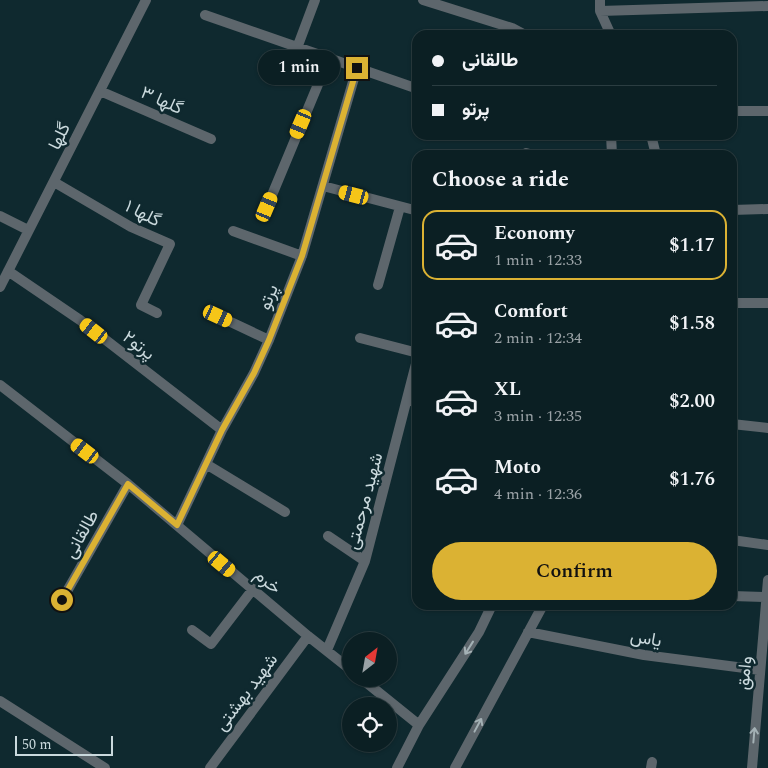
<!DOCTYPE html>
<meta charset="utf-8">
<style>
body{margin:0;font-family:Spectral,Vazirmatn,serif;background:#192c30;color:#f1f3f6;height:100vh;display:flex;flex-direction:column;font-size:19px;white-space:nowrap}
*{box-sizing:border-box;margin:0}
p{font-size:16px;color:#9aa2a6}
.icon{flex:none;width:28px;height:28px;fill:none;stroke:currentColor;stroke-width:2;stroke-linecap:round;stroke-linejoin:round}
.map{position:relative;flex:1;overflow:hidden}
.details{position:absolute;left:412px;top:150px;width:325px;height:460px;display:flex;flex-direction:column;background:#0b1f23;border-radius:15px;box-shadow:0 1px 4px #0004,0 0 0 1px #2b3d41}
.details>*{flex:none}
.top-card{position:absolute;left:412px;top:30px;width:325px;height:110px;border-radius:15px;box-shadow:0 1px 4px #0004,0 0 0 1px #2b3d41;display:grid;align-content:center;height:110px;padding:0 20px;background:#0b1f23}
.needle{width:32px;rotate:31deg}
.controls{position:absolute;left:342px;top:632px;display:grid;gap:10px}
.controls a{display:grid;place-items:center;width:55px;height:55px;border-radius:50%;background:#0b1f23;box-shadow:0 1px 4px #0004,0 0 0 1px #2b3d41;font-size:25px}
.scale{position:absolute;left:15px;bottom:12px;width:98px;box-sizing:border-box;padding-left:5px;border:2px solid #cad9dd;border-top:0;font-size:14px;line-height:18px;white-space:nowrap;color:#cad9dd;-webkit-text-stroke:4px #0f292f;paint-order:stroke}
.end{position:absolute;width:22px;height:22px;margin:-11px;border:6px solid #dbb233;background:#111;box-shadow:0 0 0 2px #111}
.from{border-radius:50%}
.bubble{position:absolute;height:35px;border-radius:18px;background:#0b1f23;box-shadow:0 1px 4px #0004,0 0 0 1px #2b3d41;font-size:16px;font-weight:600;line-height:35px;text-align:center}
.car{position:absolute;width:15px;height:30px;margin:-15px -8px;border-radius:6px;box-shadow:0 0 4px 1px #0007;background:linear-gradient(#f5c518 24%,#345 0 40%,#f5c518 0 76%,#345 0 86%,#f5c518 0)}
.top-card b{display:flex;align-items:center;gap:18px;height:48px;font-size:19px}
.top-card b+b{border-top:1px solid #2b3d41}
.top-card i{width:12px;height:12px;background:#f1f3f6}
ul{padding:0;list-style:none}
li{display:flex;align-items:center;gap:15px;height:70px;margin:0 10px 8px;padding:0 10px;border:2px solid transparent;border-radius:15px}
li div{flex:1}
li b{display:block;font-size:19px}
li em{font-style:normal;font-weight:600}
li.current{border-color:#dbb233}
li>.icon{width:45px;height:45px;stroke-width:1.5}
h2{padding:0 20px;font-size:22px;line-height:60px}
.primary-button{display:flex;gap:10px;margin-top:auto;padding:10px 20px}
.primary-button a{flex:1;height:58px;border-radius:30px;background:#dbb233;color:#111;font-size:20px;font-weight:600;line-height:58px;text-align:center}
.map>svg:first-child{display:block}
</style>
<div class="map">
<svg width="768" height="768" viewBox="0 0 768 768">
<rect width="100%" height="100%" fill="#0f292f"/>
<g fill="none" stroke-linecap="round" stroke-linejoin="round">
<path stroke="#5d666c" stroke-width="10" d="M423,0l89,28 13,7
M600,0v11l11,24
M600,11l168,-5
M205,15l213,74
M297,48l18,-48
M100,91l111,48
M732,111h36
M611,135l1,20
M651,135l5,20
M526,153l7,2
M54,182l77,45 39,17 -29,61 16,8
M323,186l95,25
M267,207l62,-149
M732,210l36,-1
M0,216l28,14
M233,231l69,25
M8,271l72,49 142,110
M378,285l22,-78
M0,287l146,-287
M732,303h36
M218,316l51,24
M360,338l58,15
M0,385l128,99 180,152 43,34
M407,400l11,3
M732,424l36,4
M206,464l79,48
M177,525l45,-95 32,-57 15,-33 33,-84 55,-188
M328,536l37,25
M732,540l36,5
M732,596l36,1
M62,600l66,-116
M192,630l19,14 42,-55
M528,632l116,23 116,15
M327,650l38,-89 53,-205
M362,679l57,46
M0,701l105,67
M210,768l98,-132
M397,768l22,-43 60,-93 13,-27
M455,768l88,-163
M651,768l1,-6
M752,768l16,-188"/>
</g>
<defs><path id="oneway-shaft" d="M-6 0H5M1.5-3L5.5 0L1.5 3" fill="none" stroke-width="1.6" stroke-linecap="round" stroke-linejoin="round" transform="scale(1.25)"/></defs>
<g stroke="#a4b1b5">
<use href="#oneway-shaft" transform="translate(469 648) rotate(122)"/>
<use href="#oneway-shaft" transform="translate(478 725) rotate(-62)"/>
<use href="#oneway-shaft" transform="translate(754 735) rotate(-85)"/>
</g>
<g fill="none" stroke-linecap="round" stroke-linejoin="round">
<path stroke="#dbb233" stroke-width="6" d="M62,600l66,-116 49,41 45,-95 32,-57 15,-33 33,-84 55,-188"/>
</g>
<g text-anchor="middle" stroke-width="5" stroke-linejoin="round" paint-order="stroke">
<g font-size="18" fill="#cad9dd" stroke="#0f292f">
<text transform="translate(162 100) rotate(24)" y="6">گلها ۳</text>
<text transform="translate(59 136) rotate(-64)" y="6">گلها</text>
<text transform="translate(143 213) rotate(27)" y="6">گلها ۱</text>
<text transform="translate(268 297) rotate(-69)" y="6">پرتو</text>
<text transform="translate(139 345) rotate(38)" y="6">پرتو۲</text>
<text transform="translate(364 501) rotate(-75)" y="6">شهید مرحمتی</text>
<text transform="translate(81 534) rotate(-61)" y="6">طالقانی</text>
<text transform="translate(268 581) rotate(40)" y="6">خرم</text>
<text transform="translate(646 638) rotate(10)" y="6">یاس</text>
<text transform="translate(744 673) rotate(-85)" y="6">وامق</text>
<text transform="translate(246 692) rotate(-53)" y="6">شهید بهشتی</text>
</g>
</g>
</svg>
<div class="controls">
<a><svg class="needle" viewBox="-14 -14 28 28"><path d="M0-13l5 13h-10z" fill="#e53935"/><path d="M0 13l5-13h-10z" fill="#9aa2a6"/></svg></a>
<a><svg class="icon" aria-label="locate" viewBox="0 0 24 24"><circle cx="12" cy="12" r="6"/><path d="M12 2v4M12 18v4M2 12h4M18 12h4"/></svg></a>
</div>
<div class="scale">50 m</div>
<i class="end from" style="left:62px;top:600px"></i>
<i class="end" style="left:357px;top:68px"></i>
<div class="bubble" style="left:258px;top:50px;width:82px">1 min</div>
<i class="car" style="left:301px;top:124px;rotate:203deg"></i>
<i class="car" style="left:354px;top:195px;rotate:285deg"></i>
<i class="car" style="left:267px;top:207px;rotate:23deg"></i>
<i class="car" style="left:218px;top:316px;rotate:115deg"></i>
<i class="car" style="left:94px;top:331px;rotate:308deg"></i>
<i class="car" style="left:85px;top:451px;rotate:307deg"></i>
<i class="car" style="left:222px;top:564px;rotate:130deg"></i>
<div class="top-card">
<b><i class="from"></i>طالقانی</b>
<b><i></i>پرتو</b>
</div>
<section class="details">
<h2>Choose a ride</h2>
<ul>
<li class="current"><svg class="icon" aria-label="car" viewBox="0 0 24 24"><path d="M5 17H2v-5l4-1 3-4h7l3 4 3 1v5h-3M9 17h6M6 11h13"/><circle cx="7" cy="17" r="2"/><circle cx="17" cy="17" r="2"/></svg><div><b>Economy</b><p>1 min · 12:33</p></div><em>$1.17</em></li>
<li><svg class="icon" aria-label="car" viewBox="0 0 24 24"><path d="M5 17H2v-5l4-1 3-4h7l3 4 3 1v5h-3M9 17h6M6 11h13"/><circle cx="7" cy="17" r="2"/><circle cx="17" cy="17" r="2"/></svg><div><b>Comfort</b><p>2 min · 12:34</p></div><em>$1.58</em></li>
<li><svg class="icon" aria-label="car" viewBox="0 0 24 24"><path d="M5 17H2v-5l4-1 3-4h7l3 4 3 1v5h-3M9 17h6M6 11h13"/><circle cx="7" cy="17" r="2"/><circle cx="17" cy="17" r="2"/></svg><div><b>XL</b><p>3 min · 12:35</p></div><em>$2.00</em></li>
<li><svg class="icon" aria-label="car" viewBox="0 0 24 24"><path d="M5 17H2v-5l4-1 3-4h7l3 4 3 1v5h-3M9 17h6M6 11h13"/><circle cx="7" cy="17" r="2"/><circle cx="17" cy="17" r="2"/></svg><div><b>Moto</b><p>4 min · 12:36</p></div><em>$1.76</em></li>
</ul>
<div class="primary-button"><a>Confirm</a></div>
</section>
</div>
